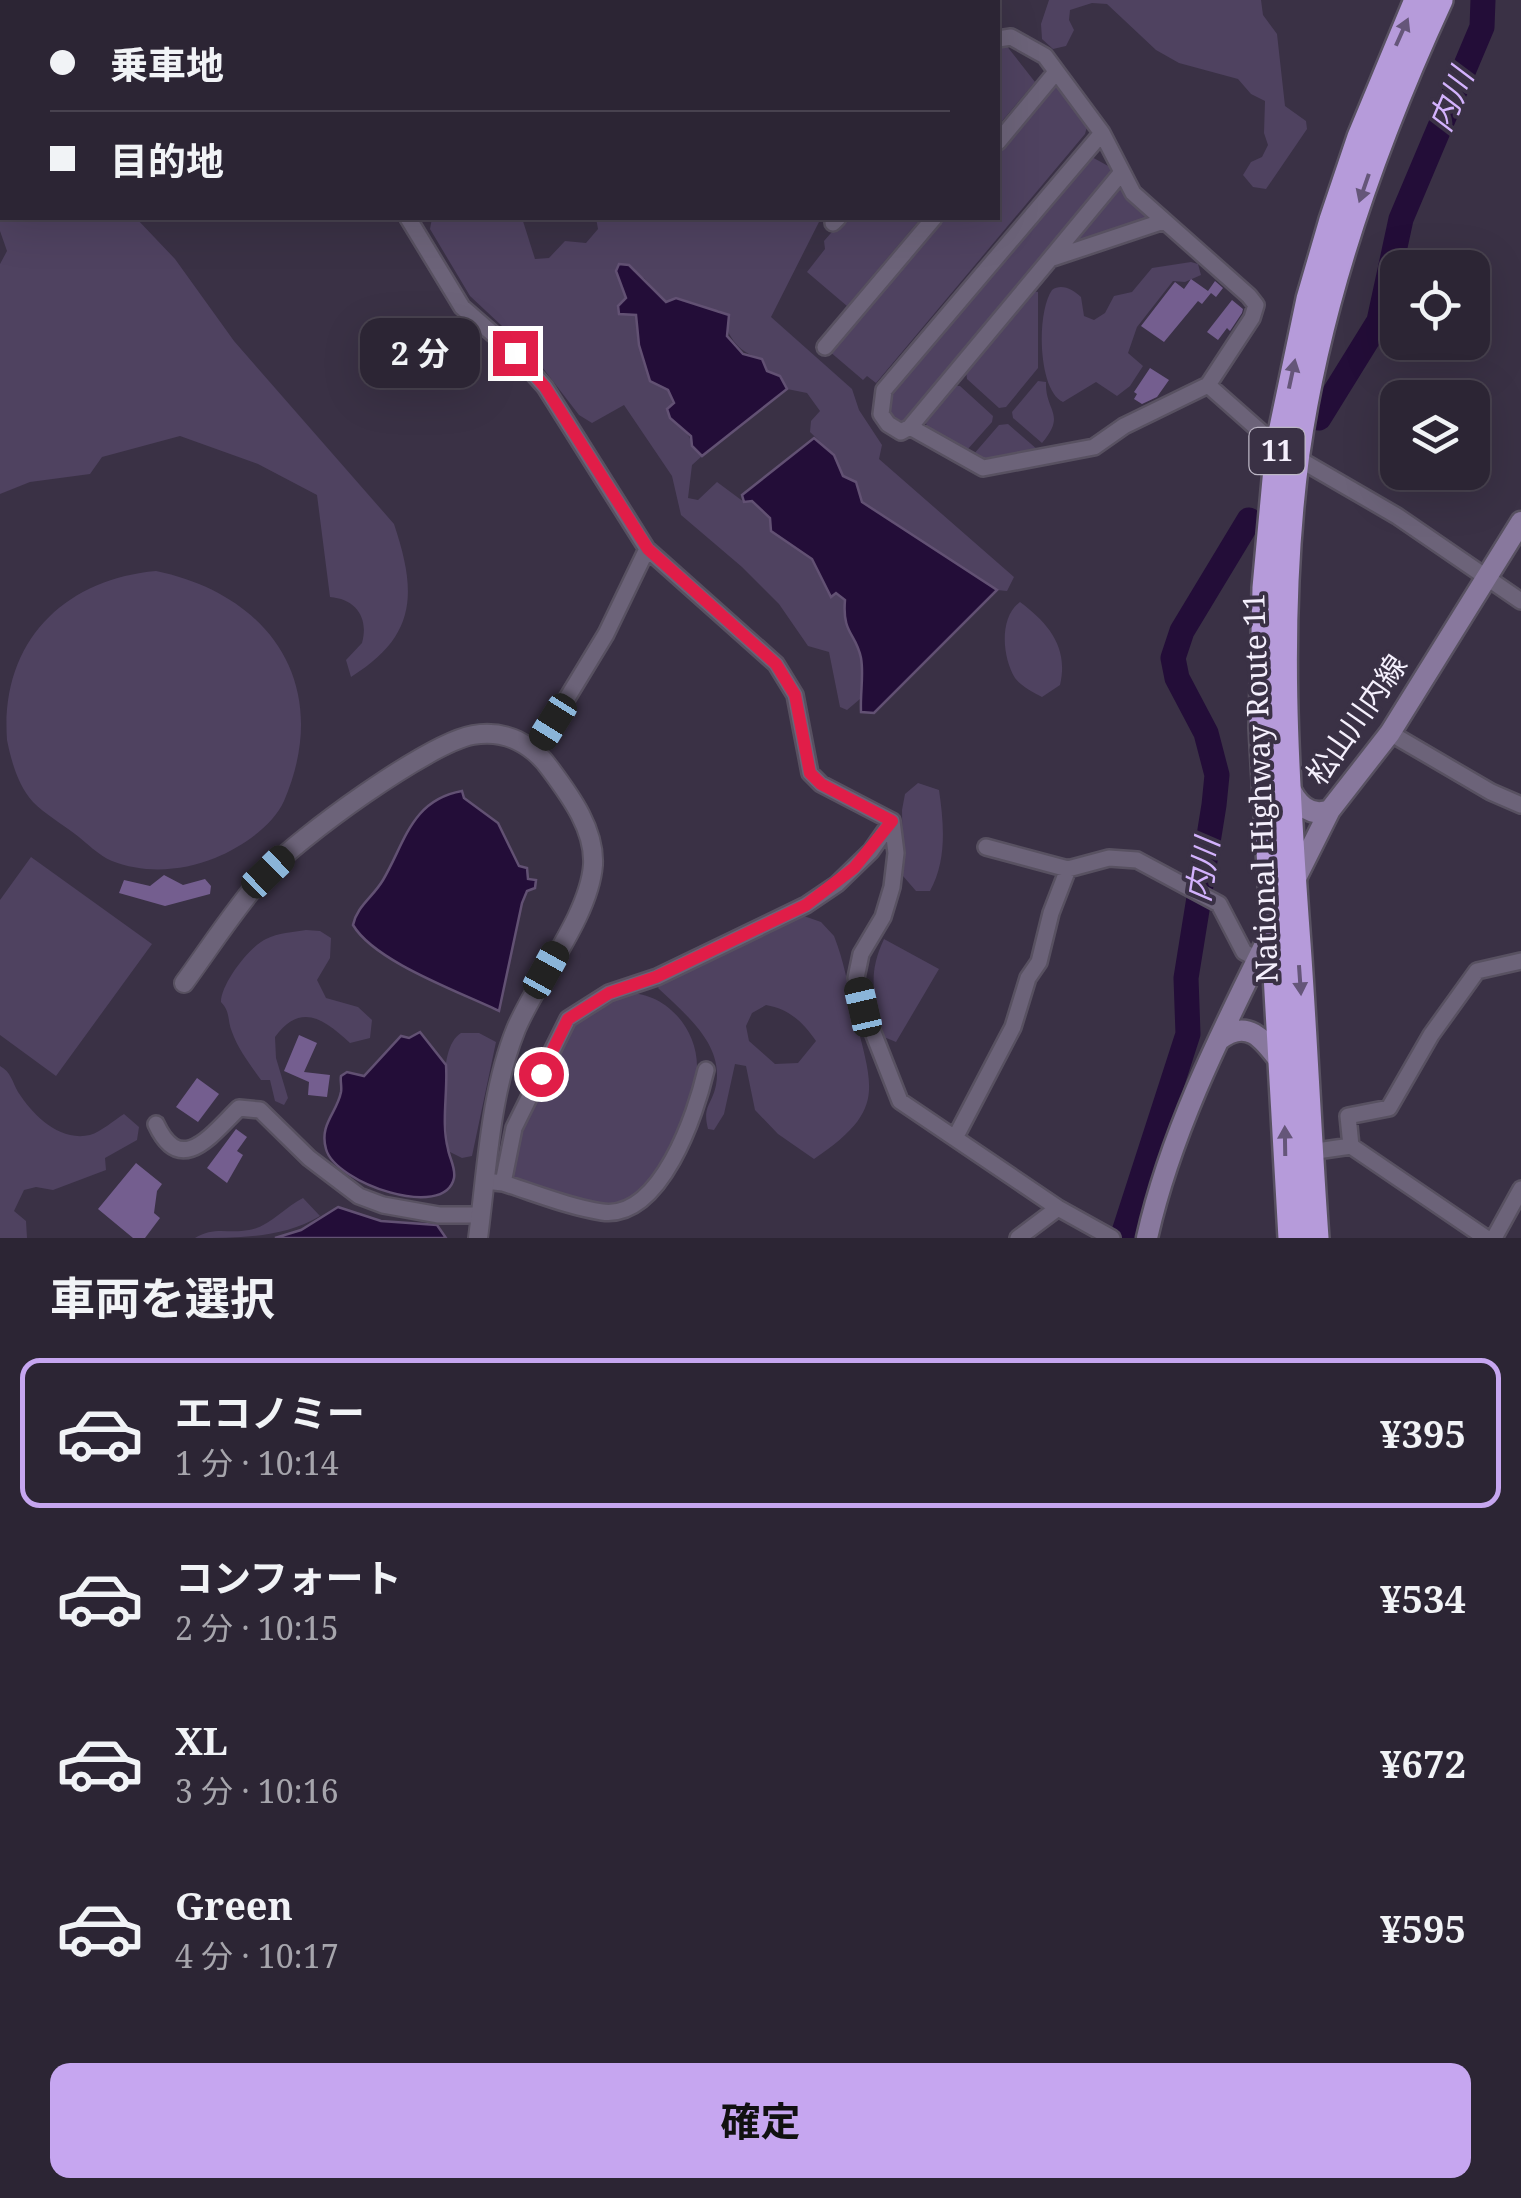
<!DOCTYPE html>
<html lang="ja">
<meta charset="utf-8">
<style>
body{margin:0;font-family:"Noto Serif","Noto Sans JP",serif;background:#383140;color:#f1f3f6;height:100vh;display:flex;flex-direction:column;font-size:38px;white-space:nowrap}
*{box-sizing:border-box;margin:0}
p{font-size:32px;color:#a6a5ac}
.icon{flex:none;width:55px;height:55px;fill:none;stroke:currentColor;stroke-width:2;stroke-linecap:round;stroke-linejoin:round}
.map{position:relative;height:1238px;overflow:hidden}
.details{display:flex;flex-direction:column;background:#2c2534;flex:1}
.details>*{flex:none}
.banner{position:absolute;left:0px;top:0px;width:1000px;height:220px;box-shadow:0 10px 40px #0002,0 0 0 2px #48424f;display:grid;align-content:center;height:220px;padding:0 50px;background:#2c2534}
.tools{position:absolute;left:1380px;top:250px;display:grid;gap:20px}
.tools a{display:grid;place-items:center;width:110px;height:110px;border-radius:20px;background:#2c2534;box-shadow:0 10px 40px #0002,0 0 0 2px #48424f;font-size:50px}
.end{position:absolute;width:45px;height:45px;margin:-22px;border:12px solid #e11d48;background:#fff;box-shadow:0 0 0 5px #fff}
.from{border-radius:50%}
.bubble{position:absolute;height:70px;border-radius:20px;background:#2c2534;box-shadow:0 10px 40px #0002,0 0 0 2px #48424f;font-size:32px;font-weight:700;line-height:70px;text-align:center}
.car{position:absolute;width:30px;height:60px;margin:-30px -15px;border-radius:12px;box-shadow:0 0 8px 2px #0007;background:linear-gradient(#222 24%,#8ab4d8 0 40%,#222 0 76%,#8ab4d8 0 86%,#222 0)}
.banner b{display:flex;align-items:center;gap:35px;height:95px;font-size:38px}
.banner b+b{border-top:2px solid #48424f}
.banner i{width:25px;height:25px;background:#f1f3f6}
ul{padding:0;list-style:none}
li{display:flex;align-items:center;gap:30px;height:150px;margin:0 20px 15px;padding:0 30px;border:5px solid transparent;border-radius:20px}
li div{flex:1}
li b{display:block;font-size:38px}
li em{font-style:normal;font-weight:700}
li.active{border-color:#c6a6f0}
li>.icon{width:90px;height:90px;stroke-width:1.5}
h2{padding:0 50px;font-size:45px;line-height:120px}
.primary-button{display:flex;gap:20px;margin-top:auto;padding:20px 50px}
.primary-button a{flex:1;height:115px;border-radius:20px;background:#c6a6f0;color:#111;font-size:40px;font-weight:700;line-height:115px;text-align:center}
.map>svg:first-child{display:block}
</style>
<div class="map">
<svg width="1521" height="1238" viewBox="0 0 1521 1238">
<rect width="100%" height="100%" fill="#3a3145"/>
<path fill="#4f4260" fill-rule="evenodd" d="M14,0l-12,2v216h134l39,41 59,82 160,183c23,69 23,112 -43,153l-5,-17 16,-17c7,-25 -6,-44 -32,-46l-13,-102 -59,-31 -78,-28 -78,21 -12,17 -60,8 -30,12v-230l7,-13 -7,-20v-229z
M496,0h378l-377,2z
M1049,0h212l2,15 14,19 8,72 21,15 1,8 -41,60 -13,-2 -10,-12 8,-13 11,-5 6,-12 -4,-12 1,-32 -14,-7 -13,-15 -59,-16 -23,-13 -49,-46 -15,-1 -22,7 -1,10 5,10 -8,16 -13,3 -11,-10 -1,-15z
M1006,45l29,37 -37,44v-80z
M1052,85l7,1 28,41 -2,7 -209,249 -9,-7 -4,4 -34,-29 112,-133h57v-67z
M1090,156l20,11 4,8 -211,252 -16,-11v-17z
M1119,180l31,36 -10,7 -67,20z
M432,218h90l13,41 14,-1 16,-17 21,2 12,-14 -2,-11h225l-50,99 81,72 7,21 23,35 -3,14 135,118 -7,14 -10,-1 -135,-88 -6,-20 -13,-6 -9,-21 -24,-23 1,-11 9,-10 -13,-18 -20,-4 -7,-13 -13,-5 -5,-12c-28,-8 -33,-24 -43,-49l-11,1 -32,-13 -10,4 -22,-24 -28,-7 20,43 14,67 18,9 11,32 23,34 -10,9 -4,33 10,2 19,-18 27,20 8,-1 18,17 1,13 41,28 19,38 5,-4 10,7 19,70 -5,29 -13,11 -7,-3 -11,-55 -21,-6 -29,-42 -37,-37 -61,-52 -9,-39 -48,-71 -32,18 -13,-8 -47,-61 -62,-58 -40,-67z
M844,218h77l-74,88 -40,-34 18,-23 -1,-8z
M1191,262l7,2 3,11 -16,7 -12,-1 -36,46 -9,26 15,13 -13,20 -13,10 -21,-14 -33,20c-25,-11 -27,-89 -11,-112 10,-7 21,0 29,7l3,19 10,4 11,-7 9,-17 18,-4 20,-24z
M1033,291l5,1v76l-32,39 -7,1 -32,-29 -1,-9z
M1038,381l8,1c-1,30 21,31 -4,61l-29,-25 -1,-6z
M953,386h7l33,30 -1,6 -25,28 -5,1 -35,-24 -2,-8z
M1008,424l30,26 -50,12 -15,-7 26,-30z
M156,571c116,24 177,116 128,230 -12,26 -43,46 -69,57 -32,13 -70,16 -103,3 -13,-5 -26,-19 -37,-27 -13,-10 -30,-20 -42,-32 -15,-16 -22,-42 -26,-62 -7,-100 59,-161 149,-169z
M1020,602c28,21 49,45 40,83l-18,12c-9,-5 -20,-10 -27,-19 -13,-21 -16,-61 5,-76z
M918,783l21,7c5,34 8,70 -9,101h-14l-13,-15 -1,-66 3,-16z
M31,857l121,87 -96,132 -56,-41v-135z
M801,915l20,7 13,14c10,25 14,50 20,76 18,76 34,97 -40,147l-36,-25 -23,-24 -9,-44 -11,-2 -11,50 -10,16 -6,-1c-6,-23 4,-24 8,-44 8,-41 -32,-72 -58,-97l6,-9zM766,1005c23,4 37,17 50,36l-18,22 -23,1 -26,-23 -3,-15 6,-13z
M306,930l14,1 11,7 -1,20 -13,22 9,18 32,9 14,13 -2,18 -20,5c-26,-24 -49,-41 -75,-6l1,21 12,40 -4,7 -9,-4 -5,-21h-9c-10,-14 -23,-31 -29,-48 -5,-12 -1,-19 -11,-30 0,-18 28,-55 45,-63 12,-6 27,-7 40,-9z
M884,939l55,30 -43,73 -12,-5c-9,-39 -18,-60 0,-98z
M626,993c40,-1 72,36 71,75 -1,40 -44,141 -91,140 -28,-1 -70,-19 -97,-26l13,-55 50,-107z
M461,1033h18l17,9 -24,114 -10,2 -14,-7c-1,-29 -13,-102 13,-118z
M0,1066c11,6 12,15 18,26 15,23 41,50 72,43 11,-3 24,-15 34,-21l15,13 -2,13 -32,18 1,12 -53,20 -17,-3 -12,3 -10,21 12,10 1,17h-27z
M303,1198l17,18c-37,22 -80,22 -125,22 19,-12 33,-4 54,-8 20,-3 36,-23 54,-32z"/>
<path fill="#230d38" stroke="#625173" stroke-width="2.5" d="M619,264l10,1 37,37 10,-4 53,17 -2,21 16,18 19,5 5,12 13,5 7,13 -85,67 -10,-10 -1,-10 -21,-18 -3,-9 7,-6 -6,-13 -18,-9 -11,-36 -3,-30 -17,-1 -1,-8 8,-8 -10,-27z
M814,438l20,17 9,21 13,6 6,20 135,88 -123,123 -13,-1c-1,-19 3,-37 0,-54 -5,-25 -19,-24 -16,-58l-9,-7 -5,4 -19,-38 -41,-28 -1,-13 -18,-17 -8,1 -2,-7z
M462,791l2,7 34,25 21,43 8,2 1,11 8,1 -1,8 -8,3 -5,12 -23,108c-39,-19 -124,-49 -146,-86 4,-19 20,-28 30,-45 22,-37 28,-80 79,-89z
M420,1032l26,33c2,27 -5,57 2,84 1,8 8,19 6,29 -9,43 -119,5 -128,-29 -7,-25 11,-36 15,-57 1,-6 -1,-11 0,-16l6,-4 17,4 37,-40 8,2z
M338,1207l43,14 56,4 9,13h-171l26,-8z"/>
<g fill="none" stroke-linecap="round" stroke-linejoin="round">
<path stroke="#230d38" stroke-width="25" d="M1319,418l60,-97 22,-102 81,-192 1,-27
M1122,1238l66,-204 -2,-56 28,-173 3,-30 -11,-42 -29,-55 -4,-20 9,-27 67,-111"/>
</g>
<path fill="#745e8f" d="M1191,279l17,12 7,-10 8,7 -7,9 -5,-4 -9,11 -4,-3 -34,41 -23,-16 34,-44 9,7z
M1232,300l11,9 -1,4 -12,18 -3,-3 -9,12 -11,-8z
M1150,368l19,12 -12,17 -15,7 -8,-5 3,-5 -3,-2z
M164,875l19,10 22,-6 6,7 -1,8 -45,12 -46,-13 5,-13 26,6z
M299,1035l18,8 -13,29 26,3 -3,22 -19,-2 1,-13 -25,-11z
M197,1078l22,16 -21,28 -22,-15z
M236,1129l11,8 -10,14 6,4 -16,28 -20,-15z
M136,1163l26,21 -5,7 -3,22 6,5 -15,20h-12l-35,-29z"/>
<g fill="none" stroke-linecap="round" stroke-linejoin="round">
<defs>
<path id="minor" d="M998,39l13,-2 34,19 57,77 31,60 116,103 7,9 -4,13 -44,67 -84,41 -30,21 -111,21 -73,-41 140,-168 114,-38
M998,142l58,-70
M408,218l54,89 53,46 30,34 102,162 129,115 19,31 15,78 11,11 71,37
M833,223l5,-5
M1050,259l72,-87
M825,347l109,-129
M1208,385l70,62 119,69 124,85
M910,427l-9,5 -13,-8 -7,-10 3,-24 218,-257
M1390,733l101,59 30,13
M535,751l71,-117 41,-85
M892,821l4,32 -4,34 -9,30 -22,37 -5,24 7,29 37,94 158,107 54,30
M986,847l82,22 41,-11 28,2 82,44 25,48 13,7
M156,1124c25,54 56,10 83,-16l21,2 49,48 50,38 24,9 56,10h42
M955,1138l58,-111 15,-49 11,-16 12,-49 17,-44
M1351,1146l-3,-30 41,-8 42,-73 46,-64 44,-10
M1310,1152l41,-6 135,92
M485,1181l18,2 11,-55 54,-109 41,-26 48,-16 149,-72 31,-21 34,-33 21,-30
M503,1183c32,10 66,24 99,29 59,8 94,-99 104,-142
M1018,1238l40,-30
M1494,1238l27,-49"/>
<path id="tertiary" d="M184,983c27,-37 52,-76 82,-110 32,-35 162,-130 207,-138 32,-6 60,9 78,35 20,27 44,60 42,95 -4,52 -56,114 -77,164 -26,64 -29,141 -38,209"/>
<path id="secondary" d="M1288,784c8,19 21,34 42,26
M1293,884l37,-74 60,-77 131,-211
M1219,1040c29,-23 45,0 62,23
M1147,1238c24,-108 77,-211 126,-310"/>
<path id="trunk" d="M1291,1238l-29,-510 3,-140 13,-141 31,-148 23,-79 28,-83 57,-137
M1316,1238c-7,-98 -11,-196 -18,-294 -12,-164 -23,-328 -1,-491 22,-156 77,-310 143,-453"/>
</defs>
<use href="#minor" stroke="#585161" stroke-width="20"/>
<use href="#tertiary" stroke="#585161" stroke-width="22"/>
<use href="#secondary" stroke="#585161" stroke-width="25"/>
<use href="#trunk" stroke="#585161" stroke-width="30"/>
<use href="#minor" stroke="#6c6379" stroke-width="15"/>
<use href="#tertiary" stroke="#6c6379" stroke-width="18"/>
<use href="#secondary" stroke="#88789d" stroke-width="20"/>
<use href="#trunk" stroke="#b69bda" stroke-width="25"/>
</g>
<defs><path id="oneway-solid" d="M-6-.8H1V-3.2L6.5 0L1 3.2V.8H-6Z" transform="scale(2.5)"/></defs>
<g fill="#655679">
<use href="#oneway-solid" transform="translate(1402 32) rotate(-66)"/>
<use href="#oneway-solid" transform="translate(1364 188) rotate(109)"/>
<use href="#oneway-solid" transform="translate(1292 374) rotate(-78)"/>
<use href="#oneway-solid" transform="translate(1300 980) rotate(86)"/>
<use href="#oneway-solid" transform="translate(1285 1141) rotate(-91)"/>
</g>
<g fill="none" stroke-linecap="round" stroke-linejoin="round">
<path stroke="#e11d48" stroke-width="12" d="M515,353l30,34 103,162 128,115 19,31 15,78 11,11 71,37 -38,47 -48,37 -150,72 -47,16 -41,26 -27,55"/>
</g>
<g text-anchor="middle" stroke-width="8" stroke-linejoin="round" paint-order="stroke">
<rect fill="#3a3145" stroke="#bcb6c5" stroke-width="2.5" x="1249.5" y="428" width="55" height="46" rx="8"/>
<g font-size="28" font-weight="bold" fill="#f4effc">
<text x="1277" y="461">11</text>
</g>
<g font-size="30" fill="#f4effc" stroke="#3a3145">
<text transform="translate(1357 720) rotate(-55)" y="10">松山川内線</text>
<text transform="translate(1261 788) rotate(-92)" y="10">National Highway Route 11</text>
</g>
<g font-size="32" font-style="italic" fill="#d3b2fd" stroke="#3a3145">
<text transform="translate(1451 100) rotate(-67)" y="11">内川</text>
<text transform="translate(1203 870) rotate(-81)" y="11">内川</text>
</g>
</g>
</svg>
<div class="tools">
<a><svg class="icon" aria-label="locate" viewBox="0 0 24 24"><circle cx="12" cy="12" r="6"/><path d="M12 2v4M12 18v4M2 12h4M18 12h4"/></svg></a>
<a><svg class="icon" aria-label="layers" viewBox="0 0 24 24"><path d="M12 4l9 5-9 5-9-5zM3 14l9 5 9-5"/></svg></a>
</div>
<i class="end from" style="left:541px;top:1074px"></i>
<i class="end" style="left:515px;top:353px"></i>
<div class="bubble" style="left:360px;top:318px;width:120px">2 分</div>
<i class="car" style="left:553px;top:722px;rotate:212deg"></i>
<i class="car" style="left:268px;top:872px;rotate:46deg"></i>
<i class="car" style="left:546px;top:970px;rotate:29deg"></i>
<i class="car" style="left:863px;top:1007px;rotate:347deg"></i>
<div class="banner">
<b><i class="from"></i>乗車地</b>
<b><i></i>目的地</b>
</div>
</div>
<section class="details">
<h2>車両を選択</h2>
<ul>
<li class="active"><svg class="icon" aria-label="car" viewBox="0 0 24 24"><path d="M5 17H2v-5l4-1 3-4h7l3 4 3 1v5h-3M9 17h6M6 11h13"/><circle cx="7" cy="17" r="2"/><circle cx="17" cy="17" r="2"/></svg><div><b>エコノミー</b><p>1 分 · 10:14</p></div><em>¥395</em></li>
<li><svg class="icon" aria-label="car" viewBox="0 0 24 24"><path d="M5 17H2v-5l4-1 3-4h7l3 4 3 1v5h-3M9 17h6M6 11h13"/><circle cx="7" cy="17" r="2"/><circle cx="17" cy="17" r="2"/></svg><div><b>コンフォート</b><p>2 分 · 10:15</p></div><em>¥534</em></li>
<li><svg class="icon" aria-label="car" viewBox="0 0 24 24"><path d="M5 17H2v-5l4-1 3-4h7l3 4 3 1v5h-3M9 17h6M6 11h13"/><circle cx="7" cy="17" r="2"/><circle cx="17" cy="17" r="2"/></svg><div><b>XL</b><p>3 分 · 10:16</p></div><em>¥672</em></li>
<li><svg class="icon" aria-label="car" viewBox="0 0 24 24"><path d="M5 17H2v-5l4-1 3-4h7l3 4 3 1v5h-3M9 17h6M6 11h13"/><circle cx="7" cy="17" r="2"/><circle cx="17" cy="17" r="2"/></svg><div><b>Green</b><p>4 分 · 10:17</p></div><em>¥595</em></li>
</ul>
<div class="primary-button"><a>確定</a></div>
</section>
